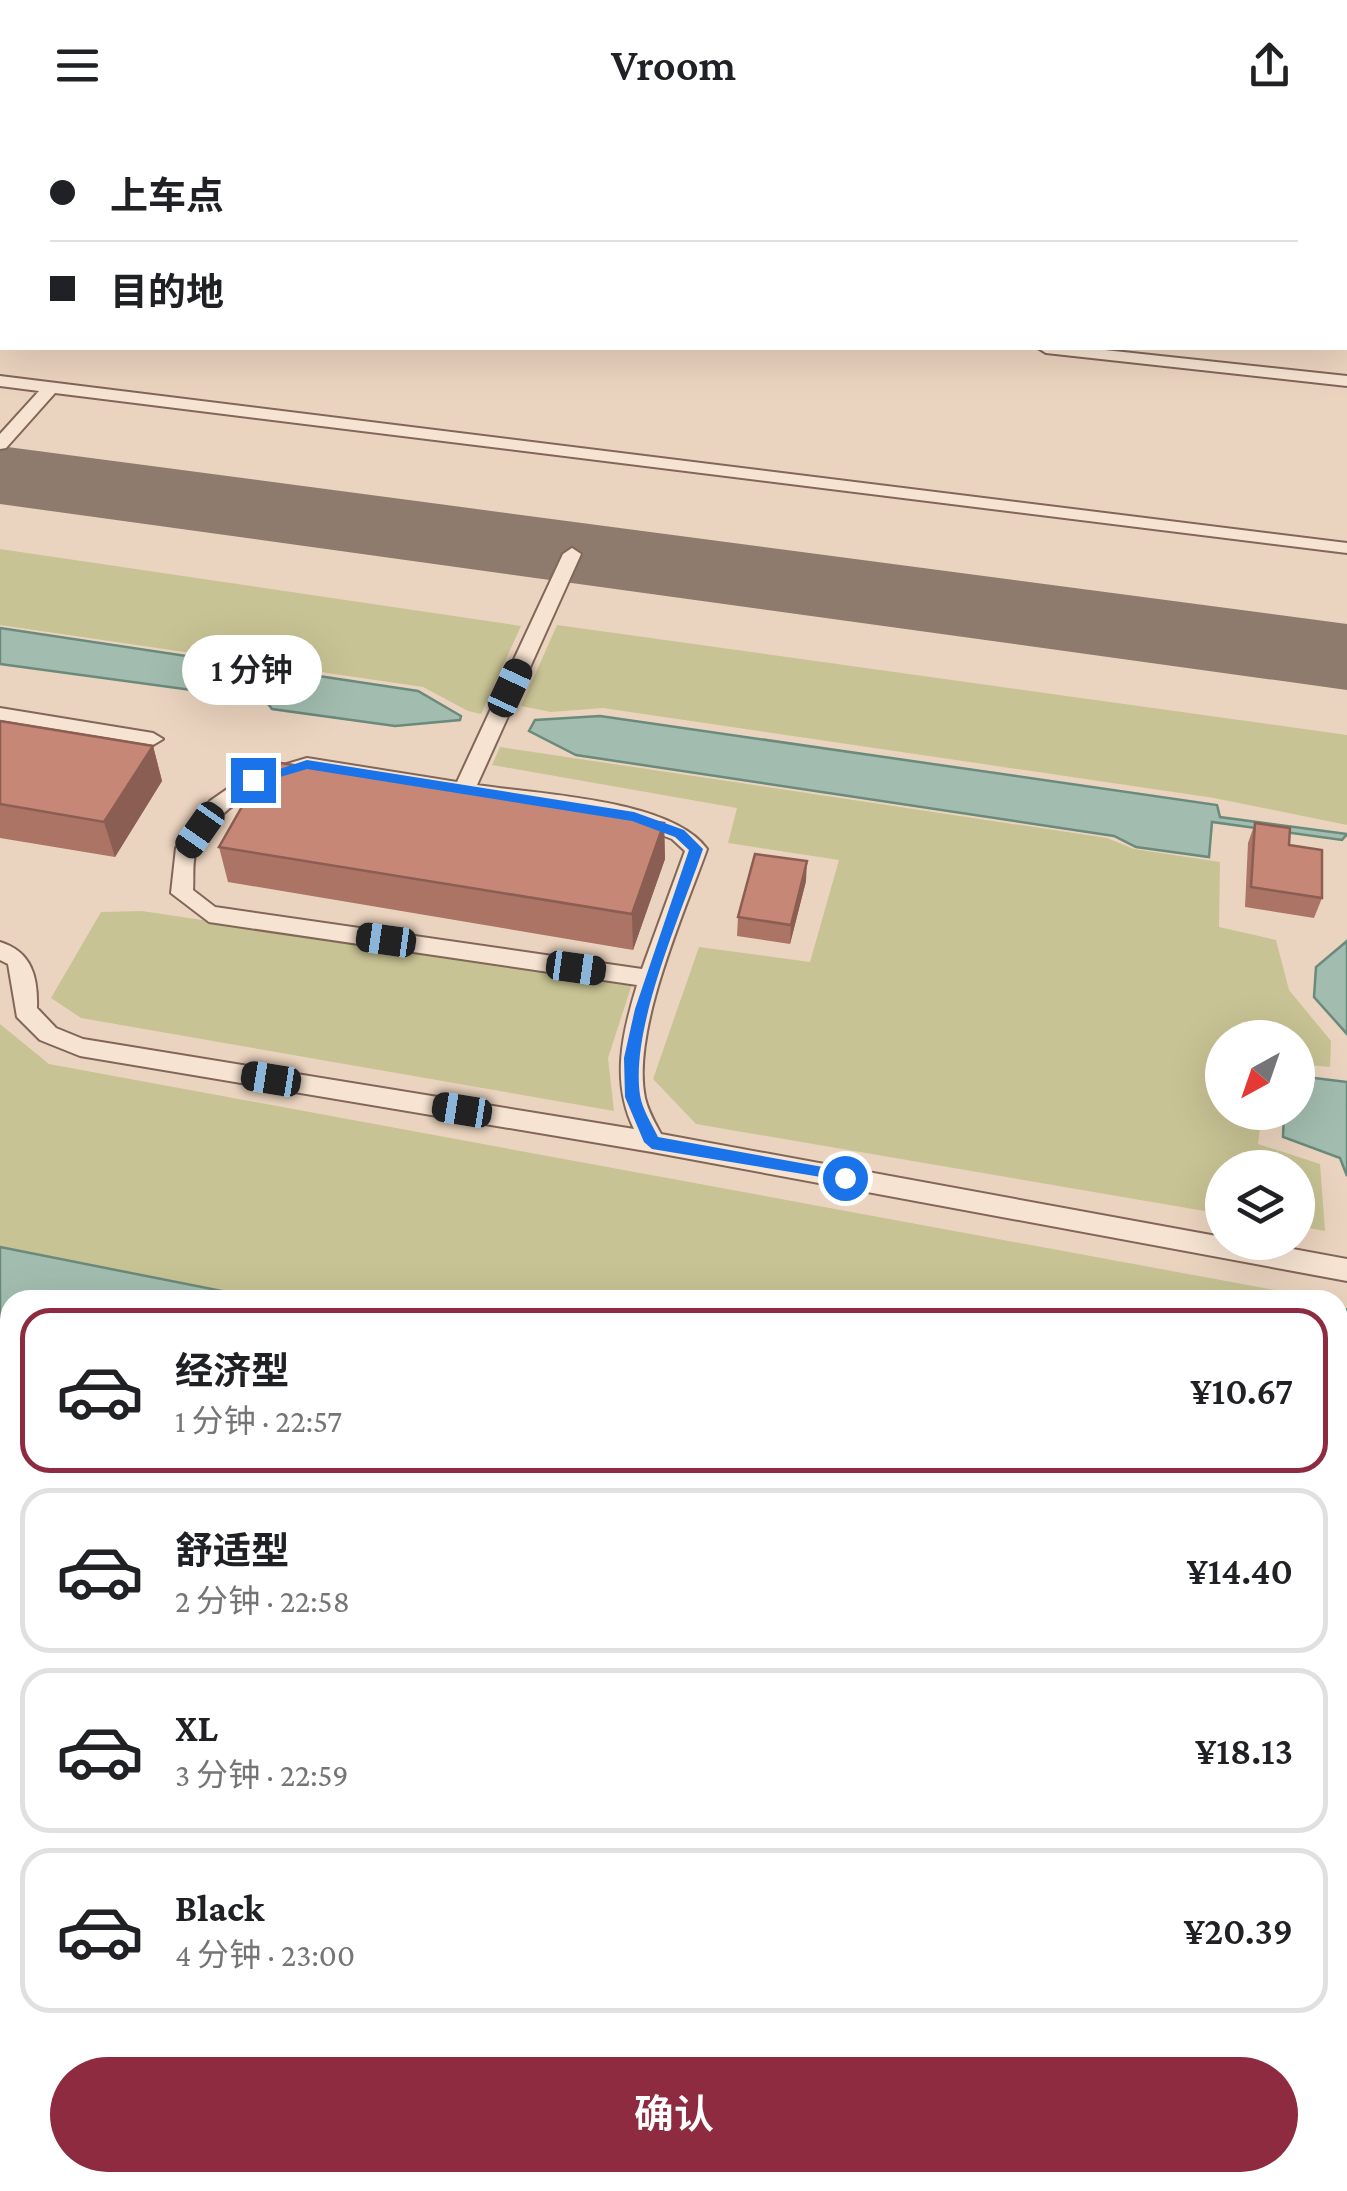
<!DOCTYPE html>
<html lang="zh">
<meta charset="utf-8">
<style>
body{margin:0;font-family:"Crimson Pro","Noto Sans SC",serif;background:#f6f6f6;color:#202124;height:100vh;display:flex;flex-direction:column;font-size:38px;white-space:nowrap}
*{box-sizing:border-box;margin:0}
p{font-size:32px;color:#757577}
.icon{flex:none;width:55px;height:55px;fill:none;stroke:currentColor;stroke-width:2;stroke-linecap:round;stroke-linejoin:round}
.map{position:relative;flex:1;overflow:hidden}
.details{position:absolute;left:0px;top:1160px;width:1348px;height:902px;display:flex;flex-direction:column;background:#fff;border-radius:30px 30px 0 0;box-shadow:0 10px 40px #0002}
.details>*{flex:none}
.banner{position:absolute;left:0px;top:0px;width:1348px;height:220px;box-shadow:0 10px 40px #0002;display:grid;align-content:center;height:220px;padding:0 50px;background:#fff}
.needle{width:65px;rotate:220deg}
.tools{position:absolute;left:1205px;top:890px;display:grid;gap:20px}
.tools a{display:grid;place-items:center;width:110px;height:110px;border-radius:50%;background:#fff;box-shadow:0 10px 40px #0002;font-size:50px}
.end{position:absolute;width:45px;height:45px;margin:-22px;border:12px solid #1a73e8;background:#fff;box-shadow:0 0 0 5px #fff}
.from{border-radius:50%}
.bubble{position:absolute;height:70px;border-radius:35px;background:#fff;box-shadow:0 10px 40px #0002;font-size:32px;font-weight:600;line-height:70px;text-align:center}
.car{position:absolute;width:30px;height:60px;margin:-30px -15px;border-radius:12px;box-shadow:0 0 8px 2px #0007;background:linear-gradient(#222 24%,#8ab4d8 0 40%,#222 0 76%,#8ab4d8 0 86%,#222 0)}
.banner b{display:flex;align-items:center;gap:35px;height:95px;font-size:38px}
.banner b+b{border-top:2px solid #e0e0e0}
.banner i{width:25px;height:25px;background:#202124}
ul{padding:18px 0 0;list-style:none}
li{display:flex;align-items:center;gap:30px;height:165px;margin:0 20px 15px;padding:0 30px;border:5px solid #e0e0e0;border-radius:30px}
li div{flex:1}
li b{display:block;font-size:38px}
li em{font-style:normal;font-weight:600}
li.selected{border-color:#8e2b41}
li>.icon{width:90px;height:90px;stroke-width:1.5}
.cta{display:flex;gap:20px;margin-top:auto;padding:20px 50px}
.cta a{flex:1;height:115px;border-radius:60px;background:#8e2b41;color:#fff;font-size:40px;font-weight:600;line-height:115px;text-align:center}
header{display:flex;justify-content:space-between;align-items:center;height:130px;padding:0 50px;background:#fff;font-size:45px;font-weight:600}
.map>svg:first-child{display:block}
</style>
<header><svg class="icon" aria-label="menu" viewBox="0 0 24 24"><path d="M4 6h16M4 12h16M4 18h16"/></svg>Vroom<svg class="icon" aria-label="share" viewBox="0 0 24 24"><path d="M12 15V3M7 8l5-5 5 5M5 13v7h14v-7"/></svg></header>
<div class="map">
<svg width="1347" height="2061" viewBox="0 0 1347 2061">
<rect width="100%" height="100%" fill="#ebd4bf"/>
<path fill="#c8c394" d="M0,419l521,77 -40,88 -13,-3 -45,-24 -423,-62z
M557,495l790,110v90l-133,-27 -611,-90 -52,4 -30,-6z
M500,617l607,91 27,11 86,13 -1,65 57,13 13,50 42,51 -1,26 -32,-3v-26h-76v74l40,1 -4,31 62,20 5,67 -27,-5v-58h-76v46l-526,-90 -43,-45 46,-132 111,15 29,-102 -111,-17 9,-35 -245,-43z
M142,781l490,73 -24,74 6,53 -533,-93 -30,-20 50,-86z
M0,894l49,40 1280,236h-1319v882h1309v9h-1319z"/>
<path fill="#a2bdaf" stroke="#6a8a7b" stroke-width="2.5" d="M0,498l418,63 43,25 -1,4 -65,6 -123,-17 -7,-9 -265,-36z
M600,586l617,89 3,12 127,17 -5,6 -130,-18 -3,35 -73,-10 -22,-11 -538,-81 -47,-24 6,-11z
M1347,811v93l-33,-37 2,-30z
M1298,946l49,6v94l-7,-18 -57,-21 1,-24 14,-1z
M0,1117l267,53h-257v37l-10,-2z
M1347,1178v883h-7l4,-583 -6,-2v-95l7,1z"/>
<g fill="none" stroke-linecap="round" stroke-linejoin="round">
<path fill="#8e7b6e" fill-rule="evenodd" d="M0,16h2v48h-2z
M1345,158h2v52h-2z
M0,316l1347,178v66l-1347,-186z"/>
<defs>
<path id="lane" d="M222,0h37l2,2h-37z
M0,97h2v8h-2z
M1345,109h2v8h-2z
M1038,218h48l261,28v10l-301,-33z
M0,246l1347,167v10l-1292,-160 -49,55 -6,1v-15l39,-43 -39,-5z
M572,418l9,6 -104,231c58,9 195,14 230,64 -23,65 -76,182 -62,249 3,13 10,25 16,36l561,103v5h33l92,17v22l-695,-129 -572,-96 -40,-16 -23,-23 -9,-53 -8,-4v-18c32,10 38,35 37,66l19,20 27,11 551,90c-23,-47 -12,-95 3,-144l-428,-63 -38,-29 5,-45 34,-47 36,-25 61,-18 150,24 106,-228zM308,642l323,51 41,16 13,12 -43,118 -427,-62 -22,-17c1,-11 -1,-28 3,-39 22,-47 65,-65 112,-79z
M0,578l153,25 10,6 -10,6 -153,-25z
M933,2052h36v9h-36z"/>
</defs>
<use href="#lane" stroke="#826658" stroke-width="4"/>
<use href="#lane" fill="#f6e3d1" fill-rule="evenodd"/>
</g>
<path fill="#ab7465" d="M0,591l153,25 9,35 -47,76 -115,-19z
M664,693l1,36 -32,91 -405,-68 -9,-35z
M1255,693l34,22 33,53 -8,20 -69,-11 3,-64z
M806,751l-16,63 -53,-8 1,-19z"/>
<path fill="#8b5e53" d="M153,616l9,35 -47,76 -11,-35z
M664,693l1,36 -32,91 -1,-36z
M807,731l-1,20 -16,63 1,-19z"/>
<path fill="#c78776" stroke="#8b5e53" stroke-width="2.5" d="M0,591l153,25 -49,76 -104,-18z
M268,631l396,62 -32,91 -413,-67z
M1255,693l35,5 -1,17 33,5v48l-71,-11z
M755,724l52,7 -16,64 -53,-8z"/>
<path fill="#1a73e8" d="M307,630l327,52 50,18 19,19c-22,66 -73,178 -63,246 2,14 12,29 18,42l187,34 6,2v9l-199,-33 -8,-7 -19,-45 -1,-39 11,-49 54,-159 -14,-13 -43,-16 -325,-52 -54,16 -7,-5z"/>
</svg>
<div class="tools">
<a><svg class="needle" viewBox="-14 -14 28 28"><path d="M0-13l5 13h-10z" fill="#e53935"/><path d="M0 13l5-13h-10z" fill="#757577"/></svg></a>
<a><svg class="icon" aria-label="layers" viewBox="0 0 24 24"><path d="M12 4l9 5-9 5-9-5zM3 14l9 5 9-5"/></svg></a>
</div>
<i class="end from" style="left:845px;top:1048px"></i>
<i class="end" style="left:253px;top:650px"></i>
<div class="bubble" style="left:182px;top:505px;width:140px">1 分钟</div>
<i class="car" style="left:510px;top:558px;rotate:25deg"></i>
<i class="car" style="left:200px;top:700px;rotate:215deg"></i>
<i class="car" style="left:386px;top:810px;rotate:278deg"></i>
<i class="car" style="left:576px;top:838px;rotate:98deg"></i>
<i class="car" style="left:271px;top:949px;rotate:279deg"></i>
<i class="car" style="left:462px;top:980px;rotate:279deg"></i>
<div class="banner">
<b><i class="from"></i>上车点</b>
<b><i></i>目的地</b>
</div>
<section class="details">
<ul>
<li class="selected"><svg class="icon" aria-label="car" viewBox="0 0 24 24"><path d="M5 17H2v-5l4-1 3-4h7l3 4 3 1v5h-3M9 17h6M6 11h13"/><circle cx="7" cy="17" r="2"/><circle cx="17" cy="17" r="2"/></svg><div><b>经济型</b><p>1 分钟 · 22:57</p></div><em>¥10.67</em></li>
<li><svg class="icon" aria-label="car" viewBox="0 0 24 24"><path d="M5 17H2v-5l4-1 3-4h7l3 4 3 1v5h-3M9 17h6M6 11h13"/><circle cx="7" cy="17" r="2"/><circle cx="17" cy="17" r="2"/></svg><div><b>舒适型</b><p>2 分钟 · 22:58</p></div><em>¥14.40</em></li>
<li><svg class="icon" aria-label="car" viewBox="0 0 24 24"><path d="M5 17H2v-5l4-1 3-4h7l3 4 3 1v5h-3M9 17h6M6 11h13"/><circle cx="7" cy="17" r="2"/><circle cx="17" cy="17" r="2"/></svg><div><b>XL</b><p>3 分钟 · 22:59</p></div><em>¥18.13</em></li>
<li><svg class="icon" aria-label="car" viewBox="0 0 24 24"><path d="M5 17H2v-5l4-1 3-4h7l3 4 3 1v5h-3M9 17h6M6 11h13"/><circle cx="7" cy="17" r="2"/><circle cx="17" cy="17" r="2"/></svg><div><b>Black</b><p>4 分钟 · 23:00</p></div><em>¥20.39</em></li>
</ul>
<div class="cta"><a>确认</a></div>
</section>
</div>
